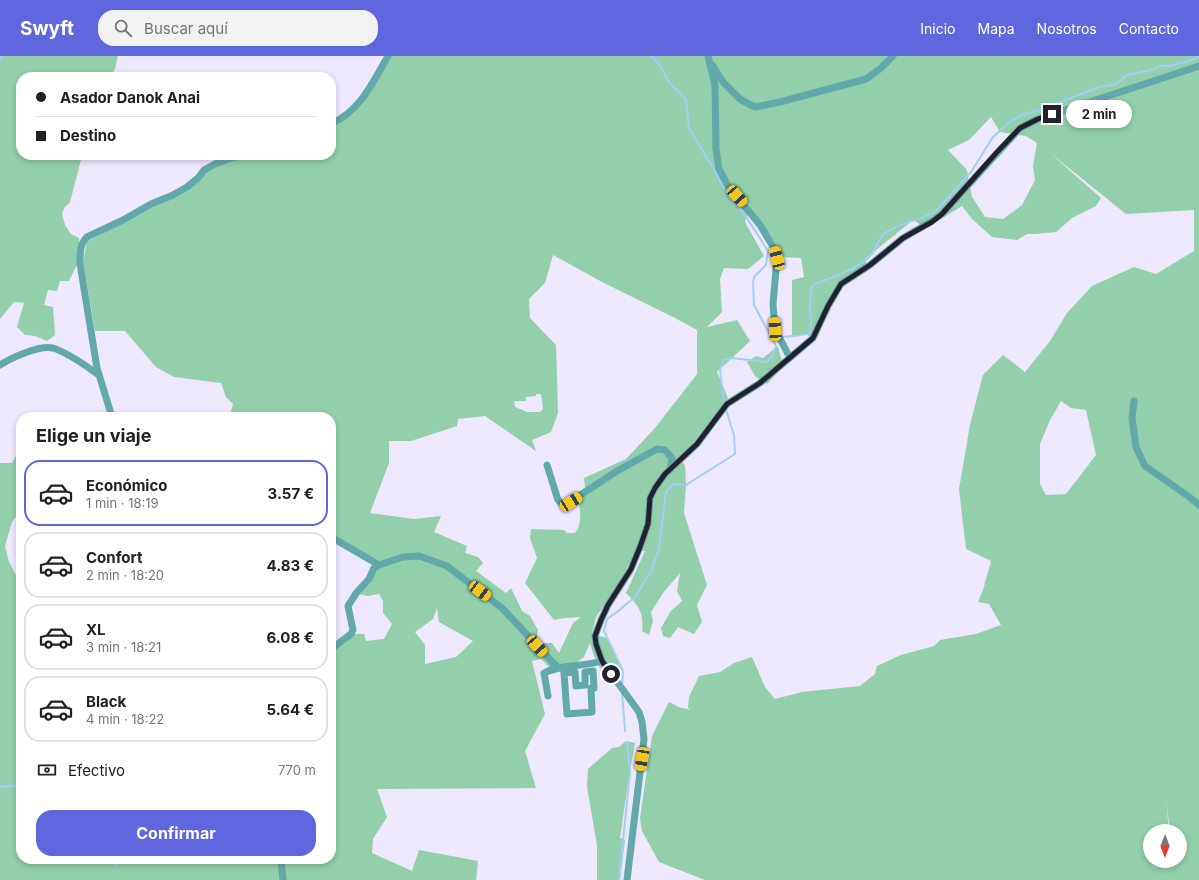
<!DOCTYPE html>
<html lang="es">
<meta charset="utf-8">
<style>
body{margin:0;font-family:Inter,sans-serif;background:#f2f2f2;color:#202124;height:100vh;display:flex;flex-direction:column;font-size:15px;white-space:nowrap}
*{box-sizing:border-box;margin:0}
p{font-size:13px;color:#757577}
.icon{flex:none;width:22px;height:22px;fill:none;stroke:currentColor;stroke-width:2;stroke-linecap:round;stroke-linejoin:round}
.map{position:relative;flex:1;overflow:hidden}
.details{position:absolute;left:16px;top:356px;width:320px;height:452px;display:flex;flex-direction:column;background:#fff;border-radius:16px;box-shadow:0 2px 6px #0003}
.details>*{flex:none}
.guide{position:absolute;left:16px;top:16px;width:320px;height:88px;border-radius:16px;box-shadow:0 2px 6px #0003;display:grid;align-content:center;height:88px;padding:0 20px;background:#fff}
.needle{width:26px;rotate:181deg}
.tools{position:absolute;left:1143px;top:768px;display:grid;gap:8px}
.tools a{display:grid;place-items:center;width:44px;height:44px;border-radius:50%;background:#fff;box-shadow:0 2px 6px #0003;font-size:20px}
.end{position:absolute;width:18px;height:18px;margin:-9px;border:5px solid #24212d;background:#fff;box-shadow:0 0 0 2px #fff}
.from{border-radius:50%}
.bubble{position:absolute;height:28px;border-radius:14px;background:#fff;box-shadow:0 2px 6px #0003;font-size:13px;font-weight:700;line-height:28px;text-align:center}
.car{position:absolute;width:12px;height:24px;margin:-12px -6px;border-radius:5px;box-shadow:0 0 3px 1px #0007;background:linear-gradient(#f5c518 24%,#345 0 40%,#f5c518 0 76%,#345 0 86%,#f5c518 0)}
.guide b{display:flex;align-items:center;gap:14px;height:38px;font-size:15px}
.guide b+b{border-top:1px solid #e0e0e0}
.guide i{width:10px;height:10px;background:#202124}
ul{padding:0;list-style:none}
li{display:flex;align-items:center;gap:12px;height:66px;margin:0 8px 6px;padding:0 12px;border:2px solid #e0e0e0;border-radius:16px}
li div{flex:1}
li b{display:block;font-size:15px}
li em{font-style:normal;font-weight:700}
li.selected{border-color:#5f67df}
li>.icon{width:36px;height:36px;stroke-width:1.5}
h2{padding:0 20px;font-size:18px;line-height:48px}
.pay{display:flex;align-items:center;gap:10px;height:44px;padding:0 20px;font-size:15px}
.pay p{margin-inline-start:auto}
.primary-button{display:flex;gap:8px;margin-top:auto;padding:8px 20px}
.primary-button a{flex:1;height:46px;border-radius:16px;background:#5f67df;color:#fff;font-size:16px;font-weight:700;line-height:46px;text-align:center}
header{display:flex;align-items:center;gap:24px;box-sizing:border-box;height:56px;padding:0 20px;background:#5f67df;color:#fff}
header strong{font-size:19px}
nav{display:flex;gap:22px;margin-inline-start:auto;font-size:14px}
.search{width:280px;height:36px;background:#f2f2f2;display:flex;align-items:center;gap:10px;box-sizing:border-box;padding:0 14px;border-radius:16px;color:#757577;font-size:15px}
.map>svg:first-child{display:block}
</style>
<header>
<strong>Swyft</strong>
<div class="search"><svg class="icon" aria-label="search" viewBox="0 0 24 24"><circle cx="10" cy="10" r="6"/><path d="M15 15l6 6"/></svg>Buscar aquí</div>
<nav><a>Inicio</a><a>Mapa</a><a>Nosotros</a><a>Contacto</a></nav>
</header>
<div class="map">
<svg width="1199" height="824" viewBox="0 0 1199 824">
<rect width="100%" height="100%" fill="#ede8fc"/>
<path fill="#92cfaa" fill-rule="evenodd" d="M0,0h118l-3,13 -5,8h-89v78h65l-4,1 -12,46 -6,6 -2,6 3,11 6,9 8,4v23l-10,20h-9l-3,10 -9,-1 -4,15 9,2 2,28 -8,6 -12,-5 -10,-1 -8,-8 7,-24 -10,-1 -14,17z
M388,0h811v824h-494l-46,-18 -17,-31 -2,-13 12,-82 17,-34 10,5 12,3 -3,-2 1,-11 10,-21 21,-4 14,-9 18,-6 13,30 10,12 27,-7 58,-6 15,-12 2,-8 24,-11 33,-9 6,-6 36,-6 25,-9 -12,-21 -11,-2 5,-12 8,-29 -25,-12 -7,-60 11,-64 13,-50 20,-20 22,17 25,-31 17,-28 25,-27 42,-19 22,7 38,-23v-41l-68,4 -76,-61 51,45 -5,8 -24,12 -16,14 -20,2h-9l-10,6 -25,-3 -20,-18 -10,-13 -36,22 -13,-8 -48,39 3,10 -34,24 -21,45 -6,-3h-15v-55l12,-3 -3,-19 -21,-1 -3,-11 -28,-37 -4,13 19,34 -16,13 -24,-1 -4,11 2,33 -15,15 30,-7 13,21 -33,31 11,26 -38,49 -12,12 7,6 1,20 -2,28 23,72 -10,20 5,17 -8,12 -16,-7 -8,11 -7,-2 -2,-8 10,-17 11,-10 -5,-10 3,-18 -17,20 -12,19 2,9 -4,14 -7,-4c2,-18 -3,-25 -16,-38l19,-42 -8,-1 -26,46 -15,21 -4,17 15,4 16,32 -12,13 -5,-2c-1,-9 -4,-9 -8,-17 -4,-7 -6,-14 -8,-21l-6,14 -10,7 -23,5 -10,-10 -9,2 13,53 -20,37 11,37 -159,1 10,28 -14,22 -1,14 40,18 7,-21 59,11 -2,19h-476v-417h12l9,-16v47l-2,3 -3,20 -4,5 -7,24 4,16 9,17 3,13v267h310v-210l20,-15h13l2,7 18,-2 8,-15 -9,-11v-12l-4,-7 -11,2 -10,-2 22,-31 -43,-25 -6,-5v-116h-99l-1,-6 2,-7 -7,-7 -5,-14 -47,-6 -18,-10 -31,-36h-30l-12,-70 4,-19 100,-55 17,-17 45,-15h82v-32l26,-18zM991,61l9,15 26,4 11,7 -4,23 2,14 -13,25 -19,14 -18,-2 -13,-20 -5,-27 -19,-20 21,-10zM553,199l51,28 71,35 22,12v44l-42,54 -29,31 -42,19 1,9 5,5 -12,6c2,12 5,25 -3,35h-8l-3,-3 -33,-1 -1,9 7,20 -12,25 29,37 11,-2 16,-1 -8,6 -14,30 -7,-10h-16l2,-13 -8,-14 -8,-5 -11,-23 -5,5 -30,-22 7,-8 -5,-6 -13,-4 2,-7 -33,-14 7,-16 -27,3 -44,-6 19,-50v-22h22l46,-15 1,-7 27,-3 51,35 -4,-11 19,-8 7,-19 -2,-68 -26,-27 -1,-19 16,-16zM536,338h5l2,15 -3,3h-13l-12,-5 -1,-6h12v-4l10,-1zM1061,345l10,7 15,2 10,45 -30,39 -20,1 -6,-11v-40l10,-24zM437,552l2,14 34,19 -17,16 -31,7v-19l-10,-13 18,-13zM1166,744l4,31h10v30h-30v-30h19z
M778,290l5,20 -16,18 -12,-8 -8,-14 9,-6 7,2z
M626,685l9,2 -7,40 -8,55 5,2 -5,40h-23v-35l-10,-58 1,-18 24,-21 7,-1z"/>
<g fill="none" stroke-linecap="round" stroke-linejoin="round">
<path stroke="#a1cdfa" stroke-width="2" d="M651,0l9,9 10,19 16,15 3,29 27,45 16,29 11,10 25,39 -2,14 -12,12 -1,5 1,23 22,41 -4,10 -5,6 -35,-4 -8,2 -4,9 4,35
M0,4l2,-4
M782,281c6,-1 23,-1 28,-4l1,-6 -1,-23 2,-17 3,-3c18,-7 44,-15 57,-30 5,-6 6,-15 13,-21 15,-11 35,-12 51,-22l35,-39 22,-35 18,-16 11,-6 18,-5 59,-23 17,-3 11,-9 25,-5 7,-4h11l7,-2 18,-5 4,-3
M622,630l1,-15 -19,-40 3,-12 10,-7 19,-16 16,-27 7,-20 7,-57 7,-8 13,1 49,-31 -1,-19 -8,-25
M622,636l3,39
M0,731l21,-2
M109,803l7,7
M619,824l11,-108 -3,-30"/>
<path stroke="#62a9ab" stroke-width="7" d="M708,0l7,29 1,64 3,20 9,17 32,39 15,25 2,8 -4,46 2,25 15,29
M713,10l10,16 18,18 14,7 25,-5 86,-23 15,-11 12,-12
M331,68c30,-14 42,-42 57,-68
M0,309c11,-7 39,-20 53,-17 16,5 33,18 46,27
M1134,345l-2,17 4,29 9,19 43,30 11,9
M112,361l-15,-49 -17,-104c0,-10 -1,-19 7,-27l36,-17 28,-16 22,-9 14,-8 11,-9 6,-8 11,-6 19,-7 15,-2
M547,409l11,35 4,4 3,1 52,-34 40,-22 8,1 7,8 -2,12
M331,481l48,28
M331,593l20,-15 2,-4 -5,-24 9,-14 12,-13 5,-11 5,-3 24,-8 16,-1 28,10 55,42 56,60
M593,615l1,17h-3l1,24 -25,2 -3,-41 11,-1 1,14 9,-1v-13z
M548,640l-4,-23c17,-9 39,-6 58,-12
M281,803l2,21
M627,824l17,-141 -2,-17 -3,-10 -37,-51 -6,-17 -1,-8 6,-16 7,-15 23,-36 9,-22 8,-23 2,-26 5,-10 10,-14 32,-30 30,-40 33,-21 53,-45 15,-32 13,-22 29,-19 33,-27 29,-17 10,-7 78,-86 18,-9 161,-53"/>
</g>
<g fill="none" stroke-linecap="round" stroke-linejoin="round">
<path stroke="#24212d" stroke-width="5" d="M611,618l-9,-13 -6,-17 -1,-8 6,-16 7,-15 23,-36 9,-22 8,-23 2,-26 5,-10 10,-14 32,-30 30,-40 33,-21 53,-45 15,-32 13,-22 29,-19 33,-27 29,-16 10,-8 55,-62 23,-24 18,-9 14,-5"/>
</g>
</svg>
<div class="tools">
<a><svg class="needle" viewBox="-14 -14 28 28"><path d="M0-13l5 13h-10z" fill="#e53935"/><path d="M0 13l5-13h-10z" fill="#757577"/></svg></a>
</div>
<i class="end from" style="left:611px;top:618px"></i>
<i class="end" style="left:1052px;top:58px"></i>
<div class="bubble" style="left:1066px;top:44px;width:66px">2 min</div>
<i class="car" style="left:737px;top:140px;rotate:138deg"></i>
<i class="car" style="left:777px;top:202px;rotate:345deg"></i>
<i class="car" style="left:775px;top:273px;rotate:357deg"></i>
<i class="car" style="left:571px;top:446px;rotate:57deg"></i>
<i class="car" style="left:480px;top:535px;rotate:127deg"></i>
<i class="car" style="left:537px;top:590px;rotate:138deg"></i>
<i class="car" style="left:642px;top:703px;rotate:189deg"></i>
<div class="guide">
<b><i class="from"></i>Asador Danok Anai</b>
<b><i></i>Destino</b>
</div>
<section class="details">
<h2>Elige un viaje</h2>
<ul>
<li class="selected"><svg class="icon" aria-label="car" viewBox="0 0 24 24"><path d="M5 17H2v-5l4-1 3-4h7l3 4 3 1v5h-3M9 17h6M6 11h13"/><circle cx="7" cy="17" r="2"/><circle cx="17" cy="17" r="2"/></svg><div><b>Económico</b><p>1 min · 18:19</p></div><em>3.57 €</em></li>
<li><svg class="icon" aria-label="car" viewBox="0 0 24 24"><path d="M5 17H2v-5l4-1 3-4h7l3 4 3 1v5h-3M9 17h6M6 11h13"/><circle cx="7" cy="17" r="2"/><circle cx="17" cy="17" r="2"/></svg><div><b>Confort</b><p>2 min · 18:20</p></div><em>4.83 €</em></li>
<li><svg class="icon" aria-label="car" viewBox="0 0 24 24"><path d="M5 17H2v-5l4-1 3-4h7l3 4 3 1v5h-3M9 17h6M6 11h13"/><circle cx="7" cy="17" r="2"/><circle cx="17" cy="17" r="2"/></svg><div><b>XL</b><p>3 min · 18:21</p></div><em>6.08 €</em></li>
<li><svg class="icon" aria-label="car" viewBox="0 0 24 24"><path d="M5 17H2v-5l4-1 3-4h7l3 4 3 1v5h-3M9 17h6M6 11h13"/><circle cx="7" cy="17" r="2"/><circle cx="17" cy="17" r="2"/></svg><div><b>Black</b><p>4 min · 18:22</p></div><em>5.64 €</em></li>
</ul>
<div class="pay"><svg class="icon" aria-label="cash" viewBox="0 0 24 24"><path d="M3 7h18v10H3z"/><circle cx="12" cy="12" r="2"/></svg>Efectivo<p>770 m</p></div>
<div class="primary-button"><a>Confirmar</a></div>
</section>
</div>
